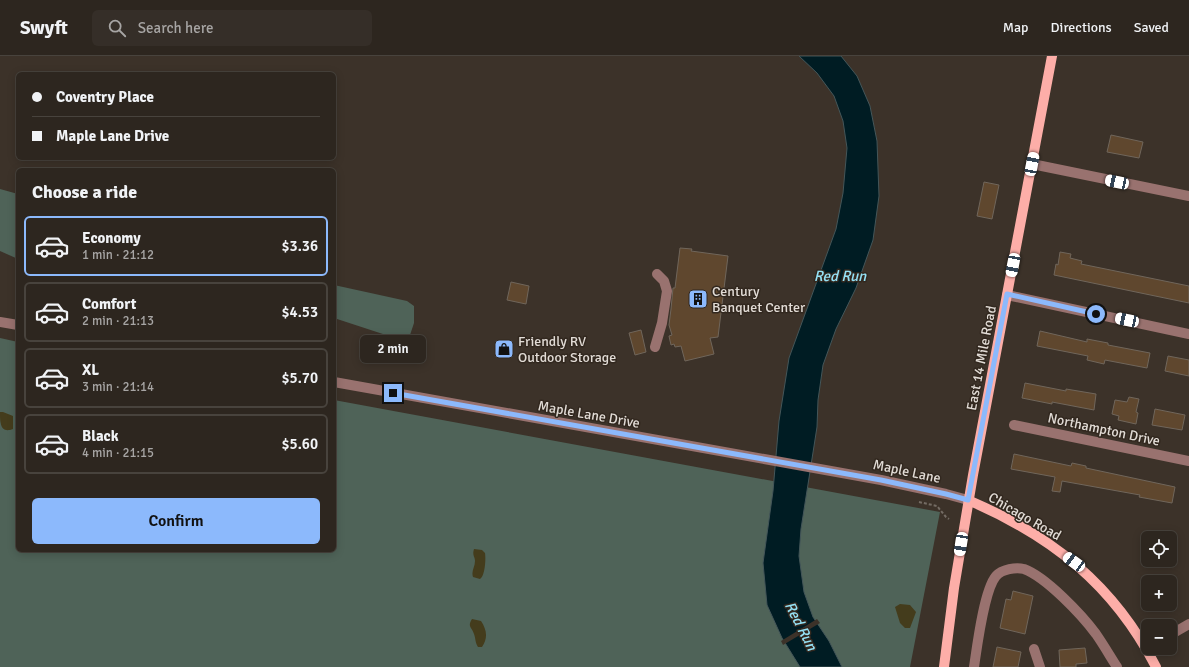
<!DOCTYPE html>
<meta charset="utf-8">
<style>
body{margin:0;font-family:Signika,sans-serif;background:#352e28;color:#f1f3f6;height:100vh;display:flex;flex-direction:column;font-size:15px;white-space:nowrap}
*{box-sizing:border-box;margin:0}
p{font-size:13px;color:#a7a5a4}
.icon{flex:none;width:22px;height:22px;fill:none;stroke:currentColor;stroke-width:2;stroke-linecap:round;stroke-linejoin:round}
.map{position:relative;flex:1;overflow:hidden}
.panel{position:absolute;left:16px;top:112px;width:320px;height:384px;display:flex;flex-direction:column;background:#2d261f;border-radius:6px;box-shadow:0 2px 10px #0003,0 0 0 1px #48433d}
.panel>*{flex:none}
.banner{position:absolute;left:16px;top:16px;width:320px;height:88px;border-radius:6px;box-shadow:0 2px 10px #0003,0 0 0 1px #48433d;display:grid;align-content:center;height:88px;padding:0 16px;background:#2d261f}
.buttons{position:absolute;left:1141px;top:475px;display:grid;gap:8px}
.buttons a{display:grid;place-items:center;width:36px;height:36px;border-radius:6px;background:#2d261f;box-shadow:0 2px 10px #0003,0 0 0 1px #48433d;font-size:20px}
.end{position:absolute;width:18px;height:18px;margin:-9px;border:5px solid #8cb9fc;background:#111;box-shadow:0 0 0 2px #111}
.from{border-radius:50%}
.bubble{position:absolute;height:28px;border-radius:6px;background:#2d261f;box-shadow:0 2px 10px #0003,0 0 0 1px #48433d;font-size:13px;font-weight:600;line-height:28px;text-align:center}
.car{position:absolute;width:12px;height:24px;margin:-12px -6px;border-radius:5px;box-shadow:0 0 3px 1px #0007;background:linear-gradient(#fff 24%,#345 0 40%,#fff 0 76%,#345 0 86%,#fff 0)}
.banner b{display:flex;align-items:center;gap:14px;height:38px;font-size:15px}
.banner b+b{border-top:1px solid #48433d}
.banner i{width:10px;height:10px;background:#f1f3f6}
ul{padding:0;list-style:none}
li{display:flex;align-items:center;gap:12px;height:60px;margin:0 8px 6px;padding:0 8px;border:2px solid #48433d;border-radius:6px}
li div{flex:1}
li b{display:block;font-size:15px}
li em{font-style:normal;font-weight:600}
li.selected{border-color:#8cb9fc}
li>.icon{width:36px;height:36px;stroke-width:1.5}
h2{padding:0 16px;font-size:18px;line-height:48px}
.action{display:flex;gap:8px;margin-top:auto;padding:8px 16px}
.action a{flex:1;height:46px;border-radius:6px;background:#8cb9fc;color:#111;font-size:16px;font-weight:600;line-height:46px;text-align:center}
header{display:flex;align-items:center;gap:24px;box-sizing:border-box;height:56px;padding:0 20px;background:#2d261f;border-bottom:1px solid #48433d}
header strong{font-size:19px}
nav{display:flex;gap:22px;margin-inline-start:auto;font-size:14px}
.search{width:280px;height:36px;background:#352e28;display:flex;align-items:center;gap:10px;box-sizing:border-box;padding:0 14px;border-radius:6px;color:#a7a5a4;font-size:15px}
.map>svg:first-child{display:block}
</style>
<header>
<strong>Swyft</strong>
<div class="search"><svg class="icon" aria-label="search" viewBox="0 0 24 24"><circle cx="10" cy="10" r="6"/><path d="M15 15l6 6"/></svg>Search here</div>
<nav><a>Map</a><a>Directions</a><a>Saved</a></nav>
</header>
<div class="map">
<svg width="1189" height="611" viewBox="0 0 1189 611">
<rect width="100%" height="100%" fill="#3c3229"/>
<path fill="#4f6358" d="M0,133l18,5v65l-18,-8z
M334,229l73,16 7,5v17l-4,12 -21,1 -55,-18z
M0,282l18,4v208h316v-150l606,112 -30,155h-910z"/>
<path fill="#443c1c" d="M0,356h3l10,4v13c-13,5 -13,-7 -13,-17z
M474,493l8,1 3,3c1,6 0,23 -5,26l-7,-2c-2,-6 2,-10 2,-16 0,-5 -3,-5 -1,-12z
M900,548l10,1 6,7 -6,16h-5l-5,-5 -5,-16z
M472,563l9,2c6,9 7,17 1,26h-4c-3,-5 -2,-7 -4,-13 -2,-7 -7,-7 -2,-15z"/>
<path fill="#001c23" stroke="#445659" d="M799,0h42l16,20 13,30 7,35 2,55 -6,44 -17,48 -20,41 -13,36 -5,35 -1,27 -16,102 -2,27 5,36 9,25 16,24 13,26h-42l-18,-29 -15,-33 -4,-42 10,-72 6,-70 10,-63 47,-129 7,-36 4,-45 -4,-27 -9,-25 -17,-23z"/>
<path fill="#3c3229" d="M817,563l3,4 -37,22 -2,-4z"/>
<path fill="#5f472e" stroke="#70665b" d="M1111,79l32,7 -4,16 -32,-6z
M984,126l15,3 -7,34 -15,-3z
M680,192l12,1 -1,2 37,5 -10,81 -8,1 4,16 -29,7 -4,-15 -6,1 -1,-3 -3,1 -2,-9 3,-1 -3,-10 2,-16 2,-21h2z
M1060,196l11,2 -1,4 12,3 -1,3 108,22v17l-135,-28 2,-11 2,1z
M511,226l18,4 -3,18 -19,-4z
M641,274l5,22 -11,3 -6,-22z
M1040,275l47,11v-3l21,4v2l42,8 -3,15 -42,-8 -1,4 -17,-4 1,-4 -51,-10z
M500,285l10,2 -2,14 -10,-2z
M1168,300l21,4v16l-24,-5z
M1025,327l41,8v-2l30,5 -2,16 -42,-8v2l-30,-6z
M1129,341l10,2 -3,13 2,1 -2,11 -18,-4 1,-4 -7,-2 3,-14 12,2z
M1155,353l30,6 -3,15 -30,-5z
M1014,398l57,12 1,-3 14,3v2l89,19 -3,16 -33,-6 1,-2 -78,-14 -2,11 -8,-1 3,-14 -44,-8z
M1013,535l20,5 -8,38 -25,-6 6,-29 5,1z
M997,591l24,5 -3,15h-25z
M1085,592l2,15 -11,1v3h-16l-1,-17z"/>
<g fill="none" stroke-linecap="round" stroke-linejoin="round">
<path stroke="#746c64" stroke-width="2" stroke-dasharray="3 2" stroke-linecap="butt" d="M919,446l18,4 9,11 3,2"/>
<path stroke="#99726f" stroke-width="10" d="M1032,108l157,32
M1007,239l182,39
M0,266l18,3
M655,291l7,-24 5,-32 -3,-10 -7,-7
M334,326l547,98 65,14 22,6
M1014,369l175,36
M1170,579l19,-11
M1034,593l6,18
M974,611c3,-20 10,-77 22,-91 6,-7 20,-9 28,-7 22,8 58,46 72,65 7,10 14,22 21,33"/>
<path stroke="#fdaea8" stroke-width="10" d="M968,444c84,36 146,85 188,167
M944,611l10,-79 19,-113 79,-419"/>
</g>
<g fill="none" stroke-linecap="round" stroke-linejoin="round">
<path stroke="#8cb9fc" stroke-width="5" d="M393,337l488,87 65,14 22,6 39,-206 89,20"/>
</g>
<defs>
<symbol id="building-square" viewBox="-11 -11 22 22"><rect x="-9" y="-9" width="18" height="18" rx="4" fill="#8cb9fc" stroke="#32281f"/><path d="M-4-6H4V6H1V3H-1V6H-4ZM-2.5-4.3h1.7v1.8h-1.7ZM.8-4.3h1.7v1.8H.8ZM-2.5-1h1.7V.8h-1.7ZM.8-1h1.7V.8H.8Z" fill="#111"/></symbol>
<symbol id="shop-square" viewBox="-11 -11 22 22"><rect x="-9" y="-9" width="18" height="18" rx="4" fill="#8cb9fc" stroke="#32281f"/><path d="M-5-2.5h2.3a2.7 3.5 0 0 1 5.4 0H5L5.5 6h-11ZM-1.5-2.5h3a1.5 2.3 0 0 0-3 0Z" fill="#111"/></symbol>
</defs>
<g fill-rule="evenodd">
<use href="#building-square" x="687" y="232" width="22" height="22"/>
<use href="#shop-square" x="493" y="282" width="22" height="22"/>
</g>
<g text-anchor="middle" stroke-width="3" stroke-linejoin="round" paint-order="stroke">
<g font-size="14" fill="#e2dcd6" stroke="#32281f" text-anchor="start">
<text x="712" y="240">Century<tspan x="712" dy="16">Banquet Center</tspan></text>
<text x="518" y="290">Friendly RV<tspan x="518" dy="16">Outdoor Storage</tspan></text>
</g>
<g font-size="14" fill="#e2dcd6" stroke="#32281f">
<text transform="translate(981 302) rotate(-79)" y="5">East 14 Mile Road</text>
<text transform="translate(589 358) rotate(10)" y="5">Maple Lane Drive</text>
<text transform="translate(1104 373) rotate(12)" y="5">Northampton Drive</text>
<text transform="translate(907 415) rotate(12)" y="5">Maple Lane</text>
<text transform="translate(1025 460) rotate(30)" y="5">Chicago Road</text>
</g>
<g font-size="15" font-style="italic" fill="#95e2f6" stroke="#32281f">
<text x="840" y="225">Red Run</text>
<text transform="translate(801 570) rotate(63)" y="5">Red Run</text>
</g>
</g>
</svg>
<div class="buttons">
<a><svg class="icon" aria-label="locate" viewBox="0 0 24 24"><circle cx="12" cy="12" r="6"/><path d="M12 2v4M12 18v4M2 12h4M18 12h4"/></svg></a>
<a>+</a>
<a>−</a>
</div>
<i class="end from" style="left:1096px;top:258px"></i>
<i class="end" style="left:393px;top:337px"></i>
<div class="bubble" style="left:360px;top:279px;width:66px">2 min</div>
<i class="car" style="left:1032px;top:108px;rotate:11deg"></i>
<i class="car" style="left:1117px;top:126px;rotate:282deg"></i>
<i class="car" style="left:1013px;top:209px;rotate:191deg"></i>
<i class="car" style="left:1127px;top:264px;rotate:282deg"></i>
<i class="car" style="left:961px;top:488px;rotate:189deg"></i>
<i class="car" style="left:1074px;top:506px;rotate:306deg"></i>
<div class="banner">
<b><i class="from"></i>Coventry Place</b>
<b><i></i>Maple Lane Drive</b>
</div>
<section class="panel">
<h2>Choose a ride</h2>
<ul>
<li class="selected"><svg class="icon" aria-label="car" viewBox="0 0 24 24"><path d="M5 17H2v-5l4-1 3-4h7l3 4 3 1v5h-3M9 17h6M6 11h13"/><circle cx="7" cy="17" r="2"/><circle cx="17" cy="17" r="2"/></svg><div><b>Economy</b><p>1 min · 21:12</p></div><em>$3.36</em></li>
<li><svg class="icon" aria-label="car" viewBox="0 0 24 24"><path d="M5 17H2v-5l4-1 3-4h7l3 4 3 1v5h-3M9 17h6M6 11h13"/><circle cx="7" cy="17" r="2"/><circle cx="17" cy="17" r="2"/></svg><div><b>Comfort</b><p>2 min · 21:13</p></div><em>$4.53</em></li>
<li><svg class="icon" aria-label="car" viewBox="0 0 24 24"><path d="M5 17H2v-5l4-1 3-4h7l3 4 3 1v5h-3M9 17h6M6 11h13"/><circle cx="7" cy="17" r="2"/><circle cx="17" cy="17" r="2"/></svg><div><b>XL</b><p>3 min · 21:14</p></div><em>$5.70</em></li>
<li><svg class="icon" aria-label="car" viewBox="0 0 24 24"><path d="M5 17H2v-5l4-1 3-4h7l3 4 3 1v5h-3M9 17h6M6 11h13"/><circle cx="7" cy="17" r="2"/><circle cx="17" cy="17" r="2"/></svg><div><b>Black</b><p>4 min · 21:15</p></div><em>$5.60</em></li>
</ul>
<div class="action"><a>Confirm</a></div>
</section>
</div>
